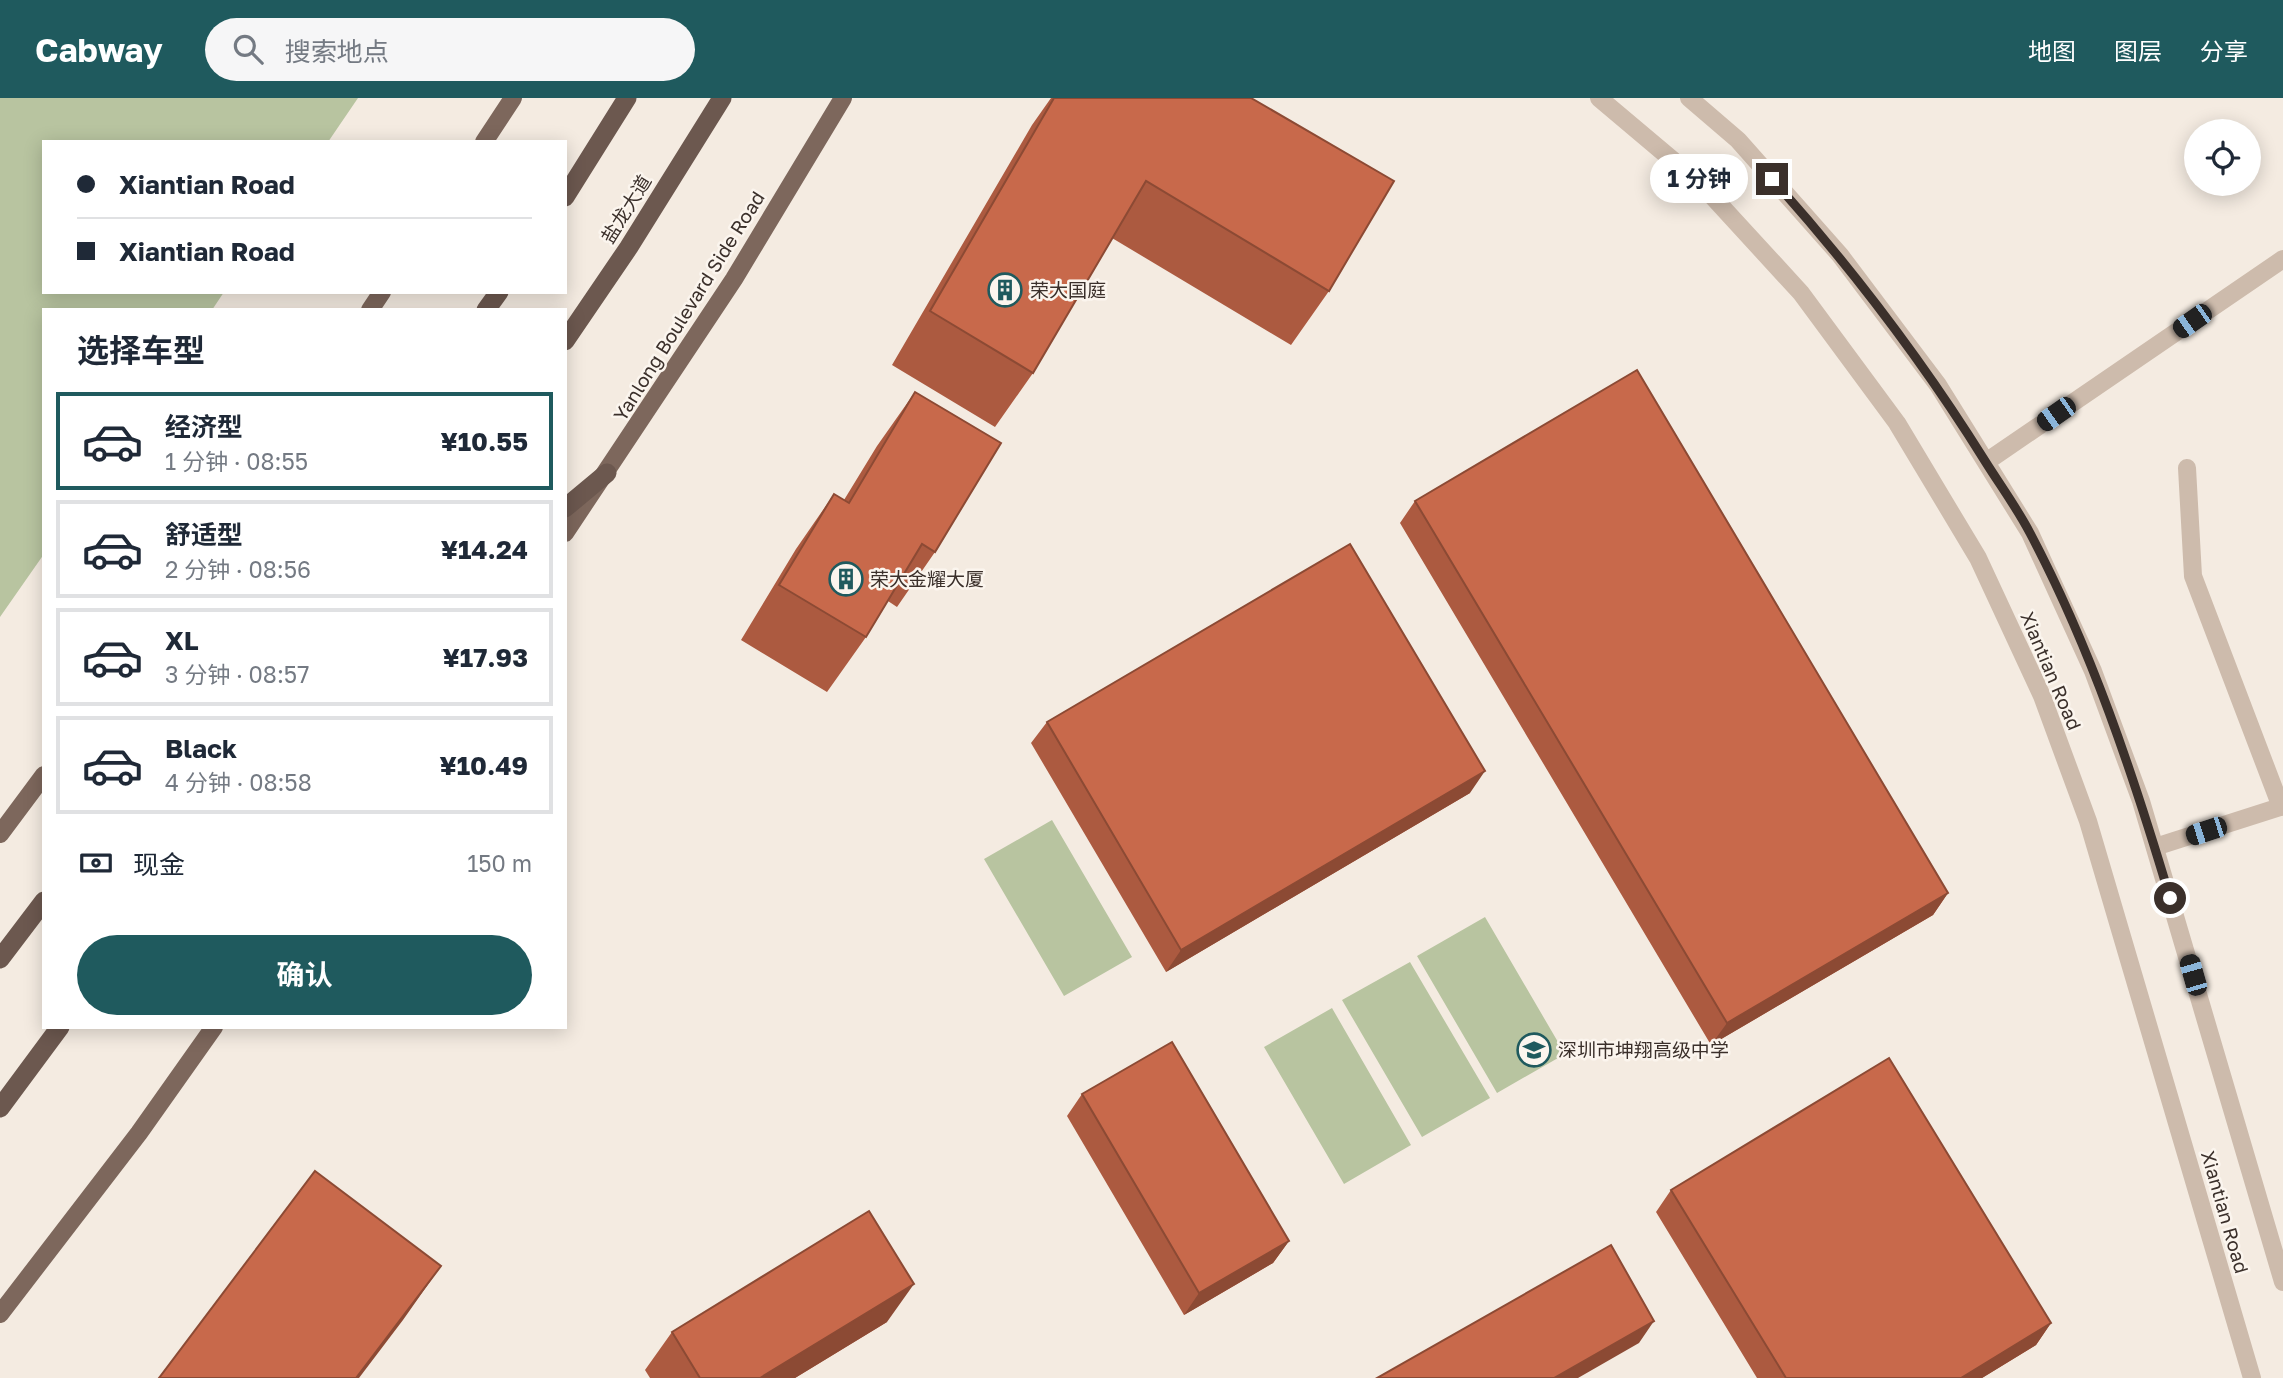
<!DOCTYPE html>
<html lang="zh">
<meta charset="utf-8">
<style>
body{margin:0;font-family:"Golos Text","Noto Sans SC",sans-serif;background:#f6f6f7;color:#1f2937;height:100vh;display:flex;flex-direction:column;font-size:26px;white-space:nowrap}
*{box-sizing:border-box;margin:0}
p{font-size:23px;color:#747a83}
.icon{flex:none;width:38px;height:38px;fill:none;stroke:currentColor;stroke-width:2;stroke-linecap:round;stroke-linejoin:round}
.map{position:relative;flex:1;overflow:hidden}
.details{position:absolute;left:42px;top:210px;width:525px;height:721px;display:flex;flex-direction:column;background:#fff;border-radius:0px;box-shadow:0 4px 18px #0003}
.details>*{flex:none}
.hud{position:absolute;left:42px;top:42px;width:525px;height:154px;border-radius:0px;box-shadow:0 4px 18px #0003;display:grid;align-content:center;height:154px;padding:0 35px;background:#fff}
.buttons{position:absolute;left:2184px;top:21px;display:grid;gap:14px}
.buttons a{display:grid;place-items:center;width:77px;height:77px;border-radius:50%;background:#fff;box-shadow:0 4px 18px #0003;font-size:35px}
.end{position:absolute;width:32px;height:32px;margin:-16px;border:9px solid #3b302b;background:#fff;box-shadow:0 0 0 4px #fff}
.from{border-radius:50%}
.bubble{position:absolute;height:49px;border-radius:24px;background:#fff;box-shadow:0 4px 18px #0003;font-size:23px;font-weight:700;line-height:49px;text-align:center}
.car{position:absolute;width:21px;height:42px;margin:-21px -10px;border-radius:9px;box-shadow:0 0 5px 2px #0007;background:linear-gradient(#222 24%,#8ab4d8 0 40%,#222 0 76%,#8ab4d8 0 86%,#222 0)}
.hud b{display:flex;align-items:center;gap:24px;height:66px;font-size:26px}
.hud b+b{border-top:2px solid #e0e1e3}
.hud i{width:18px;height:18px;background:#1f2937}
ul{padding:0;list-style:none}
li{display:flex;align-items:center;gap:21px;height:98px;margin:0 14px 10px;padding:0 21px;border:4px solid #e0e1e3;border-radius:0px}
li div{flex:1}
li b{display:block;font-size:26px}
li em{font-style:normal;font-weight:700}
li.selected{border-color:#1f5a5e}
li>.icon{width:63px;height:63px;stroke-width:1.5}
h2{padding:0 35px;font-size:32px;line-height:84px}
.pay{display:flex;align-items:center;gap:18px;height:77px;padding:0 35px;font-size:26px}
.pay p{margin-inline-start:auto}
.primary-button{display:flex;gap:14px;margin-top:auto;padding:14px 35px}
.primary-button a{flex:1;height:80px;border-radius:42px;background:#1f5a5e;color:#fff;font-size:28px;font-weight:700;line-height:80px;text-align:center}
header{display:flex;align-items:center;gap:42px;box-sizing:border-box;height:98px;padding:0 35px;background:#1f5a5e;color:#fff}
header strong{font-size:33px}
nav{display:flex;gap:38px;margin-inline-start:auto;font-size:24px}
.search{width:490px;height:63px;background:#f6f6f7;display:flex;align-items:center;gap:18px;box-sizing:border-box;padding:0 24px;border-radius:38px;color:#747a83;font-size:26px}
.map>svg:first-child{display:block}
</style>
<header>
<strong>Cabway</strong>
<div class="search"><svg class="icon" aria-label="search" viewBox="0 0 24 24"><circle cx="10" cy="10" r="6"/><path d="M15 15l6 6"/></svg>搜索地点</div>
<nav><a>地图</a><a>图层</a><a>分享</a></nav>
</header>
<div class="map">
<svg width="2283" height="1280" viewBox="0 0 2283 1280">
<rect width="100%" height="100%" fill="#f4ebe1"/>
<path fill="#b8c4a0" d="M0,0h358l-30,44h-284v150h180l-12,18h-168v244l-44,63z
M1052,722l80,137 -68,39 -80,-137z
M1485,819l80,137 -68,39 -80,-137z
M1410,864l80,136 -68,39 -80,-137z
M1332,910l79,137 -67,39 -80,-137z"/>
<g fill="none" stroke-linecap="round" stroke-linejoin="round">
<path stroke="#cdbbac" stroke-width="18" d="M2187,370l6,108 88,231
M2155,749l128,-41"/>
<path stroke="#cdbbac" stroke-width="18" d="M1599,0l102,86 100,109 96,130 81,135 64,138 46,125 164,557
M1689,0l49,42 102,115 98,130 92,148 63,138 48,130 142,481
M1986,364l297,-203"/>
<path stroke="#7d675c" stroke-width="18" d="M484,44l29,-44
M370,212l12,-18
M565,435l169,-254 109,-181
M0,736l44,-59
M0,1216l139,-181 75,-106"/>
<path stroke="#6c584f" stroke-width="19" d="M565,99l62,-99
M486,212l13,-18
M565,243l64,-94 93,-149
M565,410l42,-35
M0,861l44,-58
M0,1010l60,-81"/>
</g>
<path fill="#ac5a40" d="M1051,0h200l78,193 -38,54 -179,-107 -79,135 -38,54 -103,-62 140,-240z
M915,294l20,160 -38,55 -9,-6 -22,36 -39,55 -86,-52 55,-91 38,-55 10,6 33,-54z
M1415,403l533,392 -15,22 -222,130 -311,-522z
M1047,624l423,71 -304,179 -135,-229z
M1082,996l207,147 -16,22 -89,52 -117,-199z
M1671,1092l380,133 -15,22 -54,33h-225l-101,-166z
M887,1224l-92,56h-145l-5,-8 27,-38z"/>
<path fill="#8c4a34" d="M1485,673l-15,22 -304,179 15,-22z
M1948,795l-15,22 -222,130 16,-22z
M1289,1143l-16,22 -89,52 15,-22z
M441,1168l-38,54 -44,58h-3z
M914,1186l-27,38 -92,56h-35z
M1654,1223l-15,22 -61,35h-24z
M2051,1225l-15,22 -54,33h-21z"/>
<path fill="#c8694b" stroke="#8c4a34" stroke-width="2" d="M1054,0h197l143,83 -65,110 -183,-110 -113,192 -103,-62z
M1637,272l311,523 -221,130 -312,-522z
M915,294l86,51 -66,109 -13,-8 -56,93 -87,-52 55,-91 15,9z
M1350,446l135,227 -304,179 -134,-228z
M1172,944l117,199 -90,52 -117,-199z
M1889,960l162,265 -90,55h-175l-115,-188z
M315,1073l126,95 -85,112h-197z
M869,1113l45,73 -154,94h-60l-28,-46z
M1611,1147l43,76 -100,57h-177z"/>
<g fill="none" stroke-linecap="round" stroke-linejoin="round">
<path stroke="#3b302b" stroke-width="9" d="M1772,81c79,88 150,181 213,282 15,24 32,47 45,72 61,115 103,241 140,365"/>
</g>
<defs>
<symbol id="building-ring" viewBox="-11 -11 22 22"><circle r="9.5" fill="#fbf5ee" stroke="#1f5a5e" stroke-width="1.5"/><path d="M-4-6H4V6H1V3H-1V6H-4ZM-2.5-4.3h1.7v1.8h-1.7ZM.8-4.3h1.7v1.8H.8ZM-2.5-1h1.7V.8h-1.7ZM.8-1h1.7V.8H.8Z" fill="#1f5a5e"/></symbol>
<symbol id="school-ring" viewBox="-11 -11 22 22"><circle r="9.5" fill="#fbf5ee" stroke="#1f5a5e" stroke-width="1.5"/><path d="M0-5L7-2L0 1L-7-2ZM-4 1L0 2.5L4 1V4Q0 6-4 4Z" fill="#1f5a5e"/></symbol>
</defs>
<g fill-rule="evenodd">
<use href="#building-ring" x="986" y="173" width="38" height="38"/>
<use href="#building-ring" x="827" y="462" width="38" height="38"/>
<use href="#school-ring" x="1515" y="933" width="38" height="38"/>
</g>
<g text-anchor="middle" stroke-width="5" stroke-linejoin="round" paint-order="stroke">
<g font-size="19" fill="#3b302b" stroke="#fbf5ee">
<text transform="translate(626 111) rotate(-58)" y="7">盐龙大道</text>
<text transform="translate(689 208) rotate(-58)" y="7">Yanlong Boulevard Side Road</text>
<text transform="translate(2051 573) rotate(67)" y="7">Xiantian Road</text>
<text transform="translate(2225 1114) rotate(74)" y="7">Xiantian Road</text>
</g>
<g font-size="19" fill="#3b302b" stroke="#fbf5ee" text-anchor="start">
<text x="1030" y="199">荣大国庭</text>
<text x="870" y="488">荣大金耀大厦</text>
<text x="1558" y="959">深圳市坤翔高级中学</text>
</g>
</g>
</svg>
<div class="buttons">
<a><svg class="icon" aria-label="locate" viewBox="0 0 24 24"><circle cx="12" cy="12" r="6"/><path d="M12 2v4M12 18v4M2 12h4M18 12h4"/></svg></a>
</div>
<i class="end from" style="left:2170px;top:800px"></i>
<i class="end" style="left:1772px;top:81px"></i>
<div class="bubble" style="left:1650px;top:56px;width:98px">1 分钟</div>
<i class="car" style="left:2192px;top:223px;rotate:235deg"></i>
<i class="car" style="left:2056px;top:316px;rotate:235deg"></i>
<i class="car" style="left:2206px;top:733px;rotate:252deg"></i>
<i class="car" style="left:2193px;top:877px;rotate:344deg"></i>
<div class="hud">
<b><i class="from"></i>Xiantian Road</b>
<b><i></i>Xiantian Road</b>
</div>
<section class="details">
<h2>选择车型</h2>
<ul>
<li class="selected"><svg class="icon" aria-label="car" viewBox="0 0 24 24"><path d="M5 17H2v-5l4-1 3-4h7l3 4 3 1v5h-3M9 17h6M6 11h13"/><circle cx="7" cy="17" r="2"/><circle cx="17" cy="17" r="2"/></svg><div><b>经济型</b><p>1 分钟 · 08:55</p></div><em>¥10.55</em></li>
<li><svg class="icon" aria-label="car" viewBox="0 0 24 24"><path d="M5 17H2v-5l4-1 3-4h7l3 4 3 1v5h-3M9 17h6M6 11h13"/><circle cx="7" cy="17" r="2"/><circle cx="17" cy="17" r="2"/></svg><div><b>舒适型</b><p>2 分钟 · 08:56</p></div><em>¥14.24</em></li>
<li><svg class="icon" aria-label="car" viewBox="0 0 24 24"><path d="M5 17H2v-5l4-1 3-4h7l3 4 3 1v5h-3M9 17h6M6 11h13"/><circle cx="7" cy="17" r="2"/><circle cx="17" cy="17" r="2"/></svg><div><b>XL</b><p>3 分钟 · 08:57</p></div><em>¥17.93</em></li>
<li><svg class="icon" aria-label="car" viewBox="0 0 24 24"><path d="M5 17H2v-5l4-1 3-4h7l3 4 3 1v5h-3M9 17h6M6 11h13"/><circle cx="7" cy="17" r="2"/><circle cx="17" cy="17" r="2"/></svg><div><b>Black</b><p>4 分钟 · 08:58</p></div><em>¥10.49</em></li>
</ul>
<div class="pay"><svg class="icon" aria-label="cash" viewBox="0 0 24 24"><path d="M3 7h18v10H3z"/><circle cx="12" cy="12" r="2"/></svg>现金<p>150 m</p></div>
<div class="primary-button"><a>确认</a></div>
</section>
</div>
